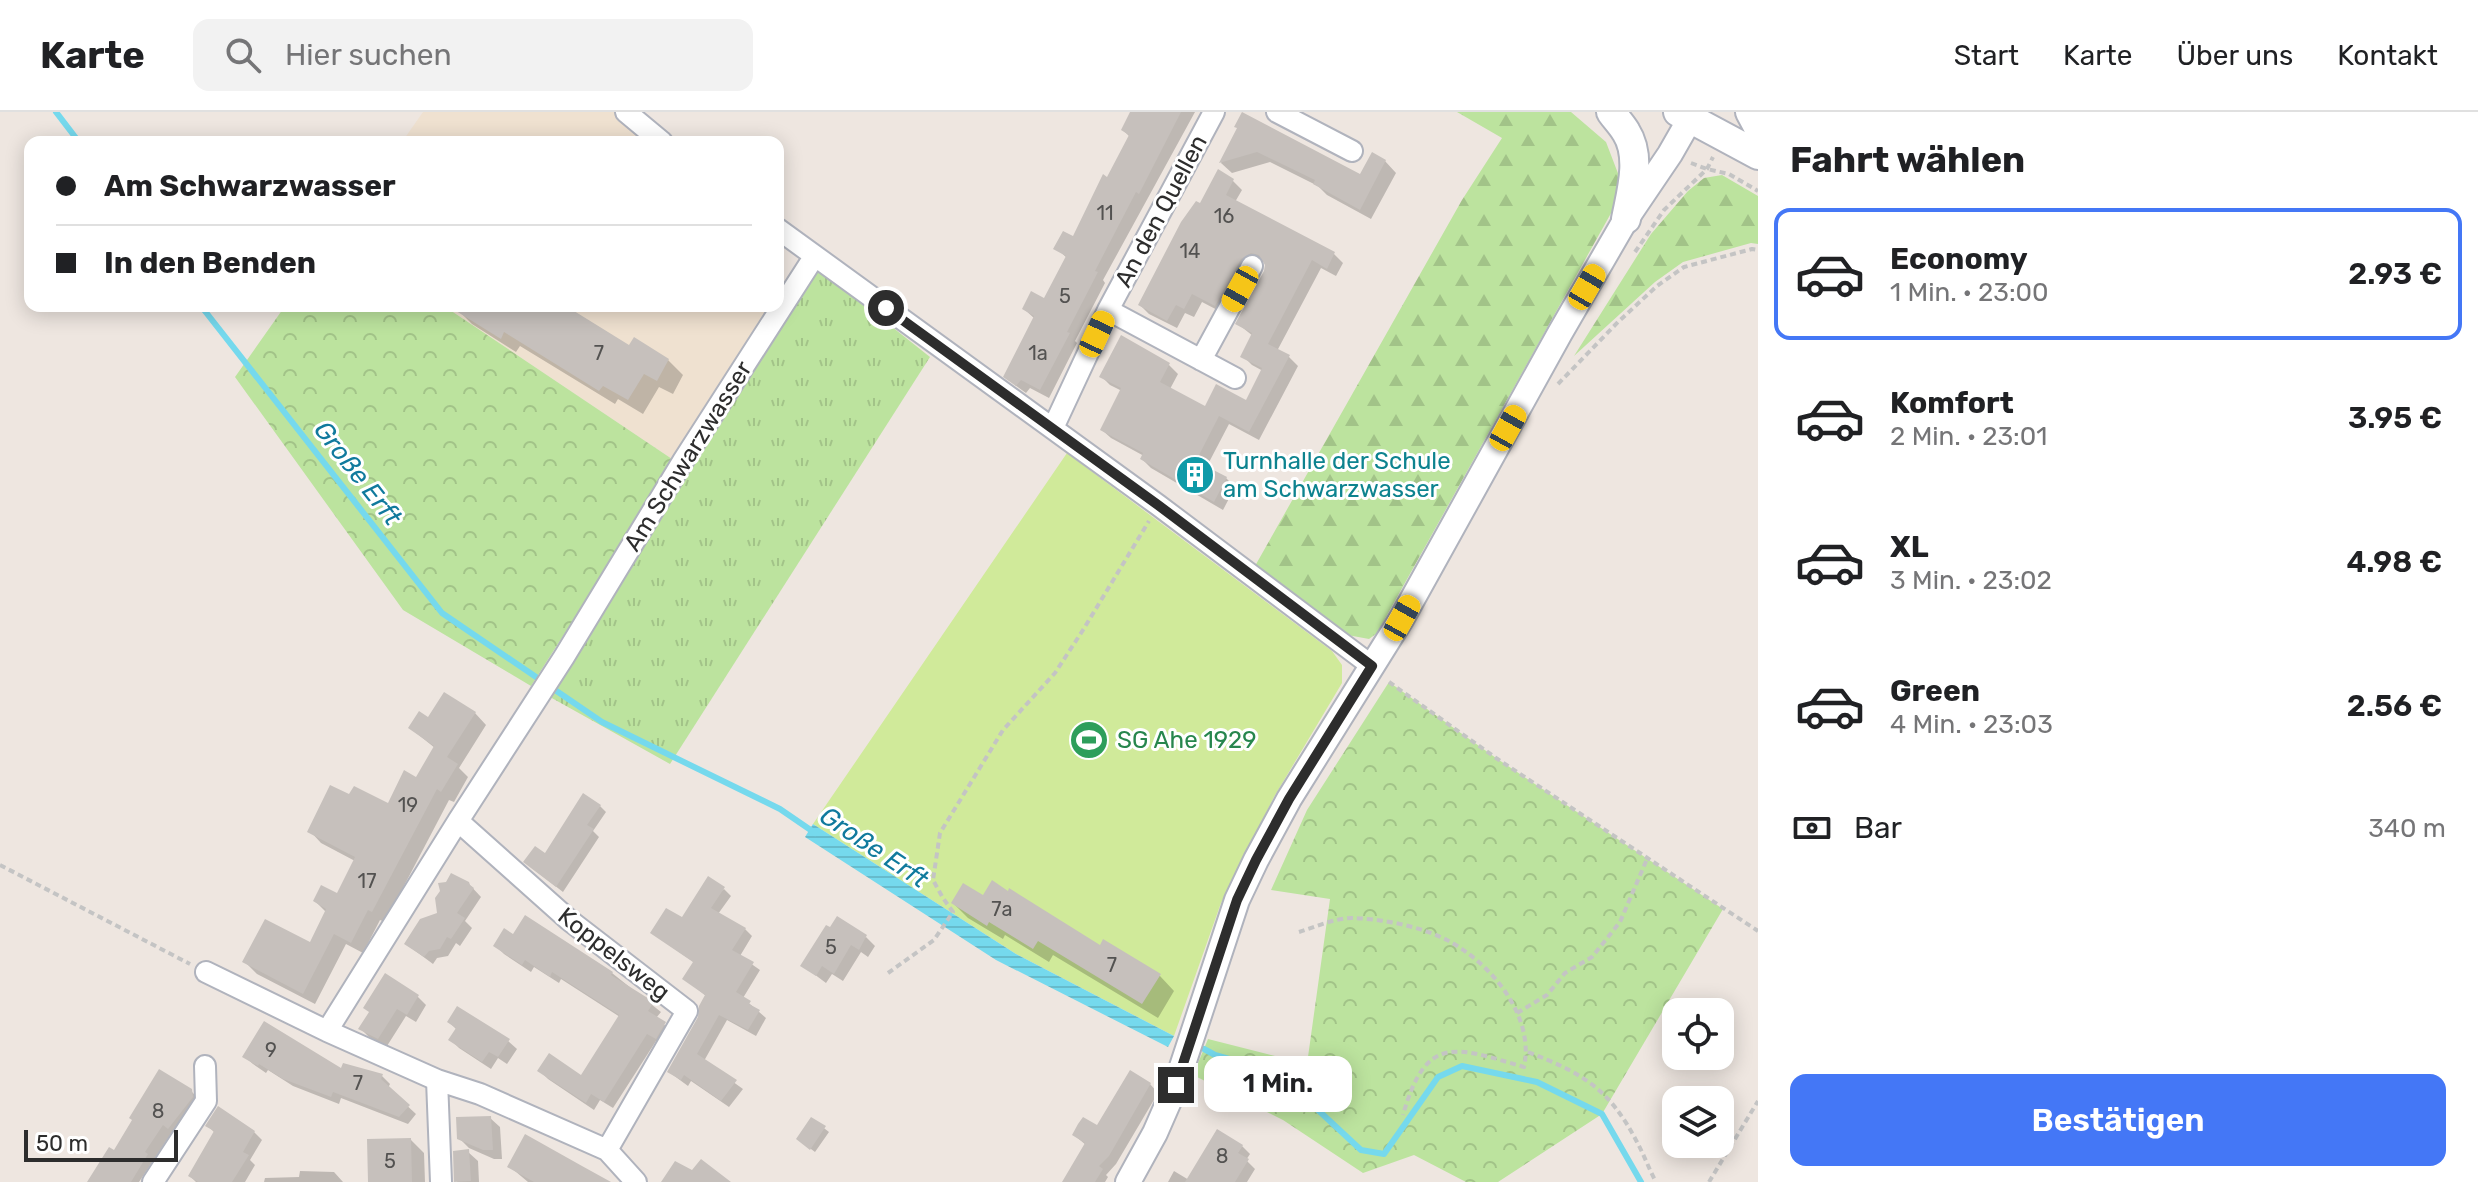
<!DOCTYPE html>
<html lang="de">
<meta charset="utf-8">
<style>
body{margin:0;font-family:Rubik,sans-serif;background:#f2f2f2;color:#202124;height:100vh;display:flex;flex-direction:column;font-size:30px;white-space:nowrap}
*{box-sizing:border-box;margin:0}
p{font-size:26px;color:#757577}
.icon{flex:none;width:44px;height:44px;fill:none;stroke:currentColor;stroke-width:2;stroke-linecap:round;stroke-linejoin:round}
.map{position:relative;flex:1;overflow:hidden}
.drawer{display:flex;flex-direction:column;background:#fff;width:720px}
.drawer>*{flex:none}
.banner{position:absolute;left:24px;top:24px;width:760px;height:176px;border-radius:16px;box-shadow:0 4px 20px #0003;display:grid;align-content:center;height:176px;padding:0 32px;background:#fff}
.controls{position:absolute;left:1662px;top:886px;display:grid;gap:16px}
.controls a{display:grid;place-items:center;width:72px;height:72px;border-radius:16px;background:#fff;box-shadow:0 4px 20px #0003;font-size:40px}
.scale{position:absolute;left:24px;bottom:20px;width:154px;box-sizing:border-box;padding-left:8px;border:4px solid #2d2d2d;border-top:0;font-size:22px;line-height:28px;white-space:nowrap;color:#2d2d2d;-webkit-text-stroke:6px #fff;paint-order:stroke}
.end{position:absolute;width:36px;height:36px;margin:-18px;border:10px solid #2d2d2d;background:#fff;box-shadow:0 0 0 4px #fff}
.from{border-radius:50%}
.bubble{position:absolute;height:56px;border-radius:16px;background:#fff;box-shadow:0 4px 20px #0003;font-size:26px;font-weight:600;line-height:56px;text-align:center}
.car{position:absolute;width:24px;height:48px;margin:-24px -12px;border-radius:10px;box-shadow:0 0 6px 2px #0007;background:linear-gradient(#f5c518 24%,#345 0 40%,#f5c518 0 76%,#345 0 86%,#f5c518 0)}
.banner b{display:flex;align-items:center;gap:28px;height:76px;font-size:30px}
.banner b+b{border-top:2px solid #e0e0e0}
.banner i{width:20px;height:20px;background:#202124}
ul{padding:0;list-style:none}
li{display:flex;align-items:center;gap:24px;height:132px;margin:0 16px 12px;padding:0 16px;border:4px solid transparent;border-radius:16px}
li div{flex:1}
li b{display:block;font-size:30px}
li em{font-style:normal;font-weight:600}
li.selected{border-color:#4477f6}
li>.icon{width:72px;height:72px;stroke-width:1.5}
h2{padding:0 32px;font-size:36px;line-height:96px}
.pay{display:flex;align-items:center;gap:20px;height:88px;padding:0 32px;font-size:30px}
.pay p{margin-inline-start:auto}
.button{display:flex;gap:16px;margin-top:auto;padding:16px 32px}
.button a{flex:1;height:92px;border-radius:16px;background:#4477f6;color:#fff;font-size:32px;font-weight:600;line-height:92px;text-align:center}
header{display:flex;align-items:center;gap:48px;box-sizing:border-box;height:112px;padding:0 40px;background:#fff;border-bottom:2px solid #e0e0e0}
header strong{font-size:38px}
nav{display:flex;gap:44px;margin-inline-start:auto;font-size:28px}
.search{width:560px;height:72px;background:#f2f2f2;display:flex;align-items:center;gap:20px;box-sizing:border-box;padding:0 28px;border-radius:16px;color:#757577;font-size:30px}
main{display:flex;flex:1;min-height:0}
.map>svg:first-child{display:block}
</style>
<header>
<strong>Karte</strong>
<div class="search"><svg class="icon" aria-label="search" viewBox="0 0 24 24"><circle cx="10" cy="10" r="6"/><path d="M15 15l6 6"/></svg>Hier suchen</div>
<nav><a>Start</a><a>Karte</a><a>Über uns</a><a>Kontakt</a></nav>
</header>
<main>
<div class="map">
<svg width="1758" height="1070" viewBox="0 0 1758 1070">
<defs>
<pattern id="grass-tufts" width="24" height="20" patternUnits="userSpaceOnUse" patternTransform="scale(2)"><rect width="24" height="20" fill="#bce39e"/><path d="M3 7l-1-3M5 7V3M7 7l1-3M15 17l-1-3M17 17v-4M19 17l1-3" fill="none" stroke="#a2c388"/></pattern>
<pattern id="forest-firs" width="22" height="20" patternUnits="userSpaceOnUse" patternTransform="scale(2)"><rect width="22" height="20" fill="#bce39e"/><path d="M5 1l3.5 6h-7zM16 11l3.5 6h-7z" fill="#a2c388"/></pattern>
<pattern id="park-crowns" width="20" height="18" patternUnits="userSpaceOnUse" patternTransform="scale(2)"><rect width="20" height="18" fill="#bce39e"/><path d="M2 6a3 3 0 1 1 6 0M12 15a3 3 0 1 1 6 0" fill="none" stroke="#a2c388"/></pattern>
<pattern id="water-rules" width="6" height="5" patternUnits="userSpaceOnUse" patternTransform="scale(2)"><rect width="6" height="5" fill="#75d9ed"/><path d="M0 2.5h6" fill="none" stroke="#6bc"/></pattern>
</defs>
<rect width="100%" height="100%" fill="#eee6e0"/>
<path fill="#efe1d0" d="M423,0h195l38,30h-254z
M444,194h330l-99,155z"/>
<path fill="url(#grass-tufts)" d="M814,153l116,92 -260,407 -120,-67z"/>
<path fill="url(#forest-firs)" d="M1457,0h114l35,30 13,34 -4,30 -238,427 -8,6 -27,-5 -87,-68 207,-366 40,-62z
M1722,63l36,21v48l-7,-1 -68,19 -28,20 -81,74 77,-122 37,-43 16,-13z"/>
<path fill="url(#park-crowns)" d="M285,194h159l231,155 -144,225 -128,-76 -168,-233z
M1389,570l107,76 227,151 -121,205 -104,68h-32l-52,-27 -51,18 -80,-53 -90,-45 15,-36 99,25 23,-165 -59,-9 36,-80z"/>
<path fill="#d0ea9a" d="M1067,341l265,198 10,14v18l-68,114 -53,106 -47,133 -158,-82 -203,-130z"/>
<path fill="url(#water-rules)" d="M813,712l203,130 158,82 -6,11 -172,-87 -191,-123z"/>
<path fill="#0003" d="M1135,0h60l-92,168 2,3 -30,58 2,2 -28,55 -19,-10 -4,5 -11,-8 20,-66 -11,-10 21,-8 22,-43 -11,-10 18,-9 56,-102 -7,-7z
M1239,16l122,49 24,-16 11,12 -25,46 -44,-24 -9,-9 -48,-24 -38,11 -11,-10z
M562,24l10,6h-14z
M1218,60l15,9 9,9 -7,12 99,52 9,9 -7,13 -15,-8 -44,83 12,6 9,9 -39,74 -30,-16 -23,44 20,10 9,9 -12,23 -72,-42 -9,-9 2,-3 -33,-18 -9,-8 20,-39 -12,-6 -9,-9 68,-11 9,9 -8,15 36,20 41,-6 16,-32 -11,-6 -9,-9 10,-20 -15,-12 28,-52v-10l-5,-1 -11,7 -25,46 -23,-12 -8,15 -9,-4 -8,15 -28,-14 -9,-9 61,-99z
M459,194h103l68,41 38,13 15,15 -10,19 -14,-7 -16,27 -25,-15 -3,5 -95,-58 -4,6 -44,-28 -15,-15z
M475,601l11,12 -27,43 9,9 -14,25 -5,-2 -64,122 -5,-2 -17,33 -17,-9 -31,60 -58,-30 -12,-12 66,-17 16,-32 -12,-12 23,-5 17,-35 -34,-18 -11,-12 39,-34 39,9 28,-26 19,-32 -25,-20z
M600,694l6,6 -13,19 6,6 -36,55 -31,-24z
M468,771l13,14 -16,24 7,7 -12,18 -4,-3 -8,13 -11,2 -4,6 -27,-20 34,-29z
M724,777l7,7 -13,18 27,15 7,7 -12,20 20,14 -17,28 23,20 -10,18 -29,-16 -23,41 39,28 -14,18 -38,-26 -3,5 -19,-14 31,-54 6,-22 -21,-17 10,-16 -43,-30 30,-13z
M983,785l177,79 14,15 -16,27 -105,-63 -4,7 -44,-27 -2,4 -35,-21 -15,-15z
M866,825l9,9 -7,11 -7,-5 -18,29 -11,-7 -6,9 -24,-18z
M496,834l116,27 49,39 -5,6 17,14 -9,14 -8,-5 -43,67 -13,-8 -6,10 -46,-31 -8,-8 42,7 38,-61 -59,-38 -2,4 -25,-16 -3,5 -27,-18z
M385,864l33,21 8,8 -10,17 -10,-6 -19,30 -18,-9 -8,-8 10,-16z
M449,910l59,19 9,8 -10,15 -9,-6 -7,11 -32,-21 -8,-8 6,-10z
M245,945l137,19 8,8 -2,4 28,26 -8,10 -67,-26 -2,6 -46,-18 -25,-16 -2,3 -13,-9z
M1130,961l20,11 8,9 -42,71 -10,11 2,2 -3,5h-40l21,-37 -12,-10 24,-7z
M191,979l9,9 -23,36 -5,-4 -33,50h-50l26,-29z
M490,1006l10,9 2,32h-8l-25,-11 -10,-10z
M812,1007l17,13 -14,20 -12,-9z
M208,1014l46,6 8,8 -12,20 5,5 -10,17h-49l-6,-6 25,-43z
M411,1028l13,13 1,29h-55z
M1242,1034l8,8 -4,6 9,9 -8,13h-29z
M468,1040l10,9 1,21h-22z
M509,1054l96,16h-77z
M300,1059l34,1 9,10h-79l1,-4 34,-1z
M1174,1059l15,9 2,2h-23z"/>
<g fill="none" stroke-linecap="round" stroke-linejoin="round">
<path stroke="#75d9ed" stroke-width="6" d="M56,0l23,30
M201,194l241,307 160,109 178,87 35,24
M1204,937l11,6 42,12 47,30 57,53 23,4 54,-77 24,-11 75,16 65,32 39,68"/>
</g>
<path fill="#c6c0bc" d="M1130,0h51l-42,82 -3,-2 -41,79 3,1 -31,60 3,1 -30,57 -19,-10 -5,6 -13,-9 31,-61 -12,-7 9,-18 13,7 22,-42 -13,-7 10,-18 10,5 30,-62 4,3 22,-42 -8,-5z
M1242,0l118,62 12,-22 14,8 -26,50 -47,-26 2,-4 -58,-28 -38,11 18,-35 -3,-1z
M1218,57l16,10 -8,16 109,57 -8,17 -15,-9 -44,84 22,11 -41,77 -30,-16 -23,45 31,16 -13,25 -74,-43 3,-6 -43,-23 21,-42 -22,-11 22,-42 49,28 -10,19 45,24 11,-22 30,16 16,-32 -22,-11 12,-24 -17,-9 29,-53 1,-6 -6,-10 -8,-2 -10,6 -26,47 -23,-12 -8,15 -8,-4 -9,16 -29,-16 43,-83 15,-21 4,2z
M448,194h118l63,39 5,-8 35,22 -12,22 -13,-7 -16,26 -25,-14 -4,5 -95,-59 -3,7z
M444,580l32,20 -29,45 11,7 -17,28 -4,-3 -65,123 -4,-2 -17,33 -17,-9 -31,60 -61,-32 23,-43 45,23 16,-33 -13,-8 8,-16 16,8 18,-36 -48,-25 23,-47 19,9 5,-8 34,17 16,-33 12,7 18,-31 -26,-18 11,-17 9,6z
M583,681l18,12 -14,20 7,4 -38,58 -33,-25 12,-16 10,7z
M451,761l18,9 1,3 4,3 -17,25 8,5 -14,21 -4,-2 -7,12 -11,2 -5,6 -20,-13 16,-25 17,-6 -2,-15 5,-7 -2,-8 8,-1z
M708,764l17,11 -14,21 35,20 -14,22 22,12 -18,30 15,9 -2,3 11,6 -12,20 -29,-15 -22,39 40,26 -16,21 -37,-26 -3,5 -14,-8 31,-55 1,-11 6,-11 -23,-16 11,-17 -43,-29 16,-25 16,9z
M992,768l16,11 1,-3 91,57 3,-6 58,35 -19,30 -104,-63 -5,8 -44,-27 -2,4 -36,-23 12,-20 20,12z
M525,803l88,57 -2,3 43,27 -6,9 18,11 -10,17 -9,-5 -43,68 -13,-8 -5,9 -49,-32 12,-18 32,22 38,-60 -67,-43 -2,5 -25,-17 -3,5 -29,-19 11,-18 9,6z
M837,804l30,19 -8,15 -8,-5 -17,29 -12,-8 -6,10 -16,-10 26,-41 4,2z
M385,861l34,22 -12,20 -10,-6 -19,30 -20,-10 11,-17 -6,-4z
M457,894l53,33 -12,18 -9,-5 -7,10 -34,-22 8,-12 -9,-6z
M264,909l77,47 2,-5 40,11 -2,5 29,26 -11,12 -66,-25 -2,5 -48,-18 -24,-15 -1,2 -16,-9z
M159,957l33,20 1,8 -25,32 -5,-4 -18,27 3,2 -17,28h-44l22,-35 5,3 18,-30 -3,-2z
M1130,958l21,13 -42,73 -10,10 4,3 -8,13h-33l23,-39 -13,-8 6,-11 5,-7 14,8z
M218,994l37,25 -12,21 6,3 -17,27h-34l-10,-6 26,-45 -9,-5z
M491,1004l2,34h-10l-26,-11 -1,-22z
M811,1005l15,9 -16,24 -14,-11z
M1217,1017l26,16 -5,8 11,6 -14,23h-50z
M525,1022l57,32 29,16h-77l-27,-15z
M411,1026l1,44h-44l-1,-43z
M469,1037l2,32 -17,1 -1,-31z
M701,1047l30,23h-70l14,-21 17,9z"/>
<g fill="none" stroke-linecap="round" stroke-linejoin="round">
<defs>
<path id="minor" d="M626,0l36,30
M1277,0l75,39
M778,117l380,276 214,161
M1108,198l127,68
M1201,248l51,-94
M1053,316l55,-118 106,-198
M206,860l121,59 131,-210
M327,919l110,49
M153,1070l53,-81 -1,-35
M441,1070l-4,-102 43,14 127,56
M636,1070l-29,-32 80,-139 -118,-91 -111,-99 106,-164 119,-196 131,-204"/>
<path id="tertiary" d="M1128,1070l27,-49 21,-48 61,-185 19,-40 33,-61 113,-181 158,-285 66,-114 44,-65 24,-42"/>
<path id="secondary" d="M1611,0c5,7 11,13 15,20 16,25 5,61 0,87
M1678,0l80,43
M1750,0l8,15"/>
</defs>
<use href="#minor" stroke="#b0b3bd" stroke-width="24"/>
<use href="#tertiary" stroke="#b0b3bd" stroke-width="28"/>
<use href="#secondary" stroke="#b0b3bd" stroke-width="32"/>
<path stroke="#c4c4c4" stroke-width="4" stroke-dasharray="6 4" stroke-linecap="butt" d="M1691,51l16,6 22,5 29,17
M1635,140l29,-42 43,-41 6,-12
M1558,272l60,-62 39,-36 27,-19 68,-18 6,1
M1389,570l107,76 262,173
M0,753l190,99
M1299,820c16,-5 36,-14 53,-14 31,1 67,8 95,22 44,23 88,76 77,127 -68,-20 -98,-34 -121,48
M888,861l46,-33 19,-28 -10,-14 -10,-18 7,-47 63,-103 52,-57 28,-43 66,-109
M1517,901l30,-18 18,-22 27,-16 28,-35 27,-63
M1528,940c54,21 81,36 109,90 7,13 12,27 19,40
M1709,1070l49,-81"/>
<use href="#minor" stroke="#fff" stroke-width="20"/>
<use href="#tertiary" stroke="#fff" stroke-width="24"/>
<use href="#secondary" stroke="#fff" stroke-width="28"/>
</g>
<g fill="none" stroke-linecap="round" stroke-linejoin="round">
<path stroke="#2d2d2d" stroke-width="10" d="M886,196l272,197 214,161 -83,133 -33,61 -19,40 -61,185"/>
</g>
<defs>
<symbol id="building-disc" viewBox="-11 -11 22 22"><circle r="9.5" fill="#0f9aa8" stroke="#fff"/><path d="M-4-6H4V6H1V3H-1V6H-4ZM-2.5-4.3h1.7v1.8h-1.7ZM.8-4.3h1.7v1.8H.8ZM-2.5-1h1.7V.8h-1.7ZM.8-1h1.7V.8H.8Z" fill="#fff"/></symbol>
<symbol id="stadium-disc" viewBox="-11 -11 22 22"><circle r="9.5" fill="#2e9e5b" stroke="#fff"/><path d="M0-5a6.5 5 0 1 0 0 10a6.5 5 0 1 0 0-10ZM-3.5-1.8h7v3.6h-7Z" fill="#fff"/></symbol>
</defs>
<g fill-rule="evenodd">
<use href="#building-disc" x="1173" y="341" width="44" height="44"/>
<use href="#stadium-disc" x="1067" y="606" width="44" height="44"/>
</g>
<g text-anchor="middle" stroke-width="6" stroke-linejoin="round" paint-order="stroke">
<g font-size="20" fill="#535251">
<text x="1105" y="108">11</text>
<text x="1224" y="111">16</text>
<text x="1190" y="146">14</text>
<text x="1065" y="191">5</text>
<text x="599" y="248">7</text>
<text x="1038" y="248">1a</text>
<text x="408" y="700">19</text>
<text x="367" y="776">17</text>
<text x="1002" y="804">7a</text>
<text x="831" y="842">5</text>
<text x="1112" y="860">7</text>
<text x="271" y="945">9</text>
<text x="358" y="978">7</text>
<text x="158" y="1006">8</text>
<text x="1222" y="1051">8</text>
<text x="390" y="1056">5</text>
</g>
<g font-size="24" fill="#2d2d2d" stroke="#fff">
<text transform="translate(1161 99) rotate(-62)" y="8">An den Quellen</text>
<text transform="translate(688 344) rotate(-58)" y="8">Am Schwarzwasser</text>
<text transform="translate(614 842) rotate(38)" y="8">Koppelsweg</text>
</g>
<g font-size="24" fill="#0d838f" stroke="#fff" text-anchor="start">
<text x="1223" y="357">Turnhalle der Schule<tspan x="1223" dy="28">am Schwarzwasser</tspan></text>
</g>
<g font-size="24" fill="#27864d" stroke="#fff" text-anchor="start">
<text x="1117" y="636">SG Ahe 1929</text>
</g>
<g font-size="26" font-style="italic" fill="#107a9d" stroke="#fff">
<text transform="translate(358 361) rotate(52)" y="9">Große Erft</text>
<text transform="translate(874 735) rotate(34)" y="9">Große Erft</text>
</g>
</g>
</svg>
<div class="controls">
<a><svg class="icon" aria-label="locate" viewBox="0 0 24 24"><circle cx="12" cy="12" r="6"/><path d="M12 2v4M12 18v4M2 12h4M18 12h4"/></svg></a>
<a><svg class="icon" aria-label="layers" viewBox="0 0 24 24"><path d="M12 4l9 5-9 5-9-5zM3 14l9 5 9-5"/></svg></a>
</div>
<div class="scale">50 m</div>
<i class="end from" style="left:886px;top:196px"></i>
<i class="end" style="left:1176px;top:973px"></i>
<div class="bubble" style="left:1204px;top:944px;width:148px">1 Min.</div>
<i class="car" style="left:1587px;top:175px;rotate:30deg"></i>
<i class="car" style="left:1240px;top:177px;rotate:209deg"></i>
<i class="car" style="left:1097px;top:222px;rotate:25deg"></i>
<i class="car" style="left:1508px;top:316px;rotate:29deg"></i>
<i class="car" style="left:1402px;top:506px;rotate:29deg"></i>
<div class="banner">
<b><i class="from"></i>Am Schwarzwasser</b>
<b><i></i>In den Benden</b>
</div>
</div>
<section class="drawer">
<h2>Fahrt wählen</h2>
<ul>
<li class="selected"><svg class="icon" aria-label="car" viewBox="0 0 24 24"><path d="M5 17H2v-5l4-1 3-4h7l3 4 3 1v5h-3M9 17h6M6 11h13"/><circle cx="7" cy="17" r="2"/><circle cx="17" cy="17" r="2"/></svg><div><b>Economy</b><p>1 Min. · 23:00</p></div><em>2.93 €</em></li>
<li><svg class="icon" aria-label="car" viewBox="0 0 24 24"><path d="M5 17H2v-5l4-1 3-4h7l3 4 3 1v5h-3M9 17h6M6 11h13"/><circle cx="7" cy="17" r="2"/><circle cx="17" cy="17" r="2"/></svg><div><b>Komfort</b><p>2 Min. · 23:01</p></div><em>3.95 €</em></li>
<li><svg class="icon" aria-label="car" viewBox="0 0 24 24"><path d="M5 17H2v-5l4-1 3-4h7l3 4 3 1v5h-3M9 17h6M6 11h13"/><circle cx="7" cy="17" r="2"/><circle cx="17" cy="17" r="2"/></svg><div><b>XL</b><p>3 Min. · 23:02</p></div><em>4.98 €</em></li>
<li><svg class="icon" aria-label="car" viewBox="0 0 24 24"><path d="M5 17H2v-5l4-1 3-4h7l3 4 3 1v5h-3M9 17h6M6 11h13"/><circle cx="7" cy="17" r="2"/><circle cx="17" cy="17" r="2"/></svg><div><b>Green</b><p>4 Min. · 23:03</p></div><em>2.56 €</em></li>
</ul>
<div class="pay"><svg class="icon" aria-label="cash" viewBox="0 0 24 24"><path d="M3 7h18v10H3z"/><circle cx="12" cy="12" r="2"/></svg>Bar<p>340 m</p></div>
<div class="button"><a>Bestätigen</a></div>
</section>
</main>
